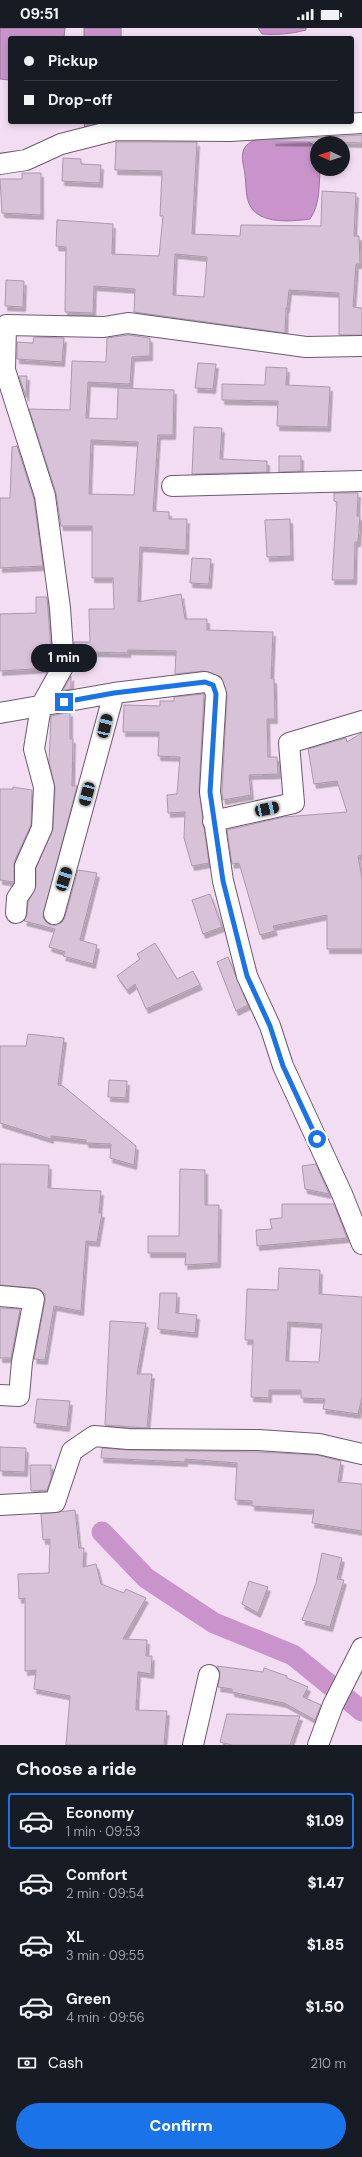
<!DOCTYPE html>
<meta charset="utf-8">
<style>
body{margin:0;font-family:"DM Sans",sans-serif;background:#242831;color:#f1f3f6;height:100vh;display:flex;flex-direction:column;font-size:15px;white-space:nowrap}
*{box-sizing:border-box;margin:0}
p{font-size:13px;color:#9ea1a6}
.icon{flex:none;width:22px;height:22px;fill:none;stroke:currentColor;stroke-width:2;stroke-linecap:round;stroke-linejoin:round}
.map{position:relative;height:1717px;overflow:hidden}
.details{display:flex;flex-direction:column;background:#171b24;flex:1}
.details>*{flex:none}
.top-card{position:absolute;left:8px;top:8px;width:346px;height:88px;border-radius:4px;box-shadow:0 2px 6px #0003;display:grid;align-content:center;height:88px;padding:0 16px;background:#171b24}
.needle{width:26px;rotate:273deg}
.fabs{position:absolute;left:310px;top:108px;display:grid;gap:8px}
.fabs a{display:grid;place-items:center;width:40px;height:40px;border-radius:50%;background:#171b24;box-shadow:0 2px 6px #0003;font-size:20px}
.end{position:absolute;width:18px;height:18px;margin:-9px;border:5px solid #1a73e8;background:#fff;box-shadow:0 0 0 2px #fff}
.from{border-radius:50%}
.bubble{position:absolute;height:28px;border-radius:14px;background:#171b24;box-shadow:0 2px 6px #0003;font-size:13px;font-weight:800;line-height:28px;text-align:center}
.car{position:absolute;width:12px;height:24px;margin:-12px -6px;border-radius:5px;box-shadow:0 0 3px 1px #0007;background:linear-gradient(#222 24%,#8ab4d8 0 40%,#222 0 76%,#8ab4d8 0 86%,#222 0)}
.top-card b{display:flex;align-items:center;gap:14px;height:38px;font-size:15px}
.top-card b+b{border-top:1px solid #363941}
.top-card i{width:10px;height:10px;background:#f1f3f6}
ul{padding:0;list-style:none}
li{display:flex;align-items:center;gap:12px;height:56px;margin:0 8px 6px;padding:0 8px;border:2px solid transparent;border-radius:4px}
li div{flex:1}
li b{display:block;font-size:15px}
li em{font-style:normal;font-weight:800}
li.on{border-color:#1a73e8}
li>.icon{width:36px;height:36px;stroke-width:1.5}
h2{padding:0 16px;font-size:18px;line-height:48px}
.pay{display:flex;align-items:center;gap:10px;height:44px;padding:0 16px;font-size:15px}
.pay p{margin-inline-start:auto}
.primary-button{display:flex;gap:8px;margin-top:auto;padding:8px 16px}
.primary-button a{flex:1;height:46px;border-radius:24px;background:#1a73e8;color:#fff;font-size:16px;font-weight:800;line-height:46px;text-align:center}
.status{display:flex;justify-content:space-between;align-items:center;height:28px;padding:0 20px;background:#171b24;direction:ltr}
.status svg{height:11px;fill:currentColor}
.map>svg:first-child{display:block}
</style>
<div class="status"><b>09:51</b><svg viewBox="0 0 49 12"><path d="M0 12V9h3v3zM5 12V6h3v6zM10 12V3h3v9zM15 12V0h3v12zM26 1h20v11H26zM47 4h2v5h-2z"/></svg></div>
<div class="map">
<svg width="362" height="1717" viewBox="0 0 362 1717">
<defs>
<filter id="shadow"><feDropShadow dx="2.5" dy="4.5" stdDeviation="0" flood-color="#0004"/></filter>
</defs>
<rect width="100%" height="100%" fill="#f3ddf3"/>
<path fill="#c994cb" stroke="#9c759e" d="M0,0h65l-1,10h-54v42l-10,-1z
M84,0h37v10h-37z
M258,0h48v2c-15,4 -28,5 -44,4z
M84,94h27l-26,7z
M290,108l19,6 8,5v22h3c-1,17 0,36 -10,50 -15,2 -35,4 -49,-3 -17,-9 -14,-25 -16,-41 -1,-11 -8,-25 6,-33 10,-6 27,-5 39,-6z"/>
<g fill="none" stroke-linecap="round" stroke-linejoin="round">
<path stroke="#c994cb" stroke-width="21" d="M102,1504l44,46 68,45 79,32 69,56"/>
</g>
<path fill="#d7c2d7" stroke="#ac98ad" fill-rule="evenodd" filter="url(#shadow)" d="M362,107v8l-89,-2v-1z
M116,114h81l-5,92 48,2 1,-11 80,1 1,-35 34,2 -2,43h5l1,28h-4l-3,43 9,1v27h-23v-42l-50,-3 -2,18h-1l-1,25 -151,-21 1,-23 -41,-3 -1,27 -28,-1 1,-65 -10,-1 1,-26 56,4 -1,30 47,2 4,-40h-3l2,-45 -47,-1zM175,226l32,3 -3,40 -31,-2z
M63,130l18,1v5l20,1 -1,18 -38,-2z
M22,145h19v42l-39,-2 -2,-34h22z
M6,252l18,1 -1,26 -18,-1z
M128,307l22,3v18l-18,1 -2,27 -42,-2 -2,36 31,1 1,-31 56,2 -1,45h-15l-5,76 16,1v7h18l-1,31 -46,-3 -2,55 43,-8 4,25h22v11l66,2 -2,47h3l1,40h-8l1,38h9l1,17 -29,1 2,20 -28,5 -1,-8 5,-97 -6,-18 -17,-6 -29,3 1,-23 -48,-1v3l-37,-1v7h-16l-1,-17h16l-1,-33h25l-1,-31h-21v-52h-31l-5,-33 -27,-84 41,1 2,-49 34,1 1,-24zM91,412l47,2 -4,53 -45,-1z
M34,309l30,1 -2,24 -45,-3v-17l16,1z
M198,335l18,1 -3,25 -18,-1z
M266,339l21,1 -1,17 44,2 -2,40 -51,-1 1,-25 -56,-1v-16l43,1z
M19,348h8l-1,21z
M194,399l28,1 -2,31 47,2v11l-75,2z
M17,418l17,53 9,67 -43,2v-70h10l2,-51z
M279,428h22v15l-22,1z
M334,465h24l-1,23h3l-2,26h-3l-1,38h-22l5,-78 -3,-1z
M290,491l1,37 -24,1 -2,-37z
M192,530l19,1 -2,25 -19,-1z
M36,569h11l5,65 -3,6 -49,3v-57l36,-1z
M71,648v13l-8,1z
M204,666l-5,97 10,72 -17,3 -8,-28 1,-26 -17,1 -1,-18 10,-1 3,-37 -22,-1 1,-24h-36l1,-27 36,1v-5h14v-4z
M70,684v27h3l-1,47h5l-34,131 3,5 5,3h6l5,-3 3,-5 13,-47 19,3 -17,67 17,5 -4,19 -30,-8 2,-4 -16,-5 6,-18 -31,-8 3,-7 1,-12 8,-16v-18l17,-39 2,-41 -6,-26 2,-46z
M362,705v122l-4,1 4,23v70h-35v-34l-54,11 2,5 -15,4 -21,-72 -7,1 -5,-34 57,-13 63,-5 -10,-31 -23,3 -6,-35 38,-11 1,4z
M13,759l19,3 -1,35 -17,37v20l-14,-2v-91h13z
M210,866l12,33 -19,7 -11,-34z
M155,915l22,36 16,-8 7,14 -54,24 -11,-25 -8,6 -10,-14 23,-17 -3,-5z
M228,929l20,48 -12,6 -19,-49z
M28,1006l36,4 -6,47 5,1 73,60 -2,19 -24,-7 1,-14 -25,-1v-3l-35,-4v3l-51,-16v-77h26z
M109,1052l18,1 -1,17 -18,-1z
M0,1136l49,1 -1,23 53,3 -2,22h3l-5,29 -11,-1 -5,70 -27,-5 -9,54 -11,-1 11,-58v-7l-4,-4 -6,-2 -35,-3z
M316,1136l13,30 -24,-5 -3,-23z
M180,1141l25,1v35h14l-1,58 -33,2 1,-12h-38v-17h31z
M282,1176h52l13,34 -90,8 -1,-16 16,-1 -2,-10 12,-1z
M279,1240l41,2 -1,24 43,3v100l-4,17 -35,-5 2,-10 -24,-1v-8h-32v8l-18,-1 2,-57h-8l2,-51 31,1zM288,1294l34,2 -3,38 -33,-1z
M160,1265h17l-1,20 21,2 -2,18 -37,-4z
M0,1280l20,1 -9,49h-11z
M110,1293l36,2 -9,51h15l-5,54 -42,-3z
M37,1371l33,2 -3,26 -33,-4z
M0,1419l26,1 -1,24 -25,-1z
M102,1420l26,2 130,2 59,3 24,6 -3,21 24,2v47l-50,-8 2,-13 -62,-4v-5l-17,-1 2,-37 -52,-4v3l-84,-4z
M30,1437h21v14l-4,11 -16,1z
M75,1482l4,38h5l-1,19 13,-3 5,20 23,9 2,-4 20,9 -23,41 24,1 -1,16h6l-1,18 -13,-2 -2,38 31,1 -3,34h-98l4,-49 -36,-7 2,-19 -11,1v-73l-6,1 -1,-25 31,-1 1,-34 -7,1 -2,-26z
M322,1525l20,5 -5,21 7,1 -14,47 -28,-7 14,-37z
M249,1553l19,6 -10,26 -16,-9z
M217,1638l46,6 1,-4 23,8v2l21,9 -5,10 18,8 -6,15 -31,-17 -52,-11v-3l-14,-2 2,-15z
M227,1686l73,2 -10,29h-58l-12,-3z"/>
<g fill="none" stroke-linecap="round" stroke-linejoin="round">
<defs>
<path id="street" d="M0,136l26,-4 35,-16 55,-14 114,1 132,-8
M172,458l190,-5
M0,685l114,-20 91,-11 8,3 3,9 -6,98 13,89 24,95 23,50 13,40 59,128 20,50
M213,793l81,-18 -5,-60 73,-22
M16,885l1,-15 8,-12v-20l17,-38 2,-41 -10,-38 7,-43 23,-41 -4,-57 -15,-112 -40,-126 1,-45 98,2 24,-4 178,24 56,-1
M54,886l60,-221
M0,1268l34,3 -12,63 -3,34 -19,-1
M0,1477l55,-3 17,-51 22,-15 34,3 130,1 61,4 43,10
M193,1717l16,-70
M318,1717l15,-40 29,-57"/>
</defs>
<use href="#street" stroke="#6c5a6d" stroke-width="22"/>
<use href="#street" stroke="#fff" stroke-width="20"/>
</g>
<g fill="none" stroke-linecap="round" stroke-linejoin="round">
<path stroke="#1a73e8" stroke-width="5" d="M64,674l50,-9 91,-11 8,3 3,9 -6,98 13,89 24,95 23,50 13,40 34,73"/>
</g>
</svg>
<div class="fabs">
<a><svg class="needle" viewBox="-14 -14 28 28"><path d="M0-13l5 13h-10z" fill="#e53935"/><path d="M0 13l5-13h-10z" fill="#9ea1a6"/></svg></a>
</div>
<i class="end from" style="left:317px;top:1111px"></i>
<i class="end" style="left:64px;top:674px"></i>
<div class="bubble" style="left:31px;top:616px;width:66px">1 min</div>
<i class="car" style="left:105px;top:698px;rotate:13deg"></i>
<i class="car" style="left:87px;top:766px;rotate:195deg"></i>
<i class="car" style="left:267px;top:781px;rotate:78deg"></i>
<i class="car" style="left:64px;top:851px;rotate:17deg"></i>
<div class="top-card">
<b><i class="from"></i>Pickup</b>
<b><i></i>Drop-off</b>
</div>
</div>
<section class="details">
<h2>Choose a ride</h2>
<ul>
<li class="on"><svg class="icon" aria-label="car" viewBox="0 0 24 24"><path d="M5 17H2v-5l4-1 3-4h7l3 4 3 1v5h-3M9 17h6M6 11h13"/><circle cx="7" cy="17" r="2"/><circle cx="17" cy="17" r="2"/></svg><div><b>Economy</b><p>1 min · 09:53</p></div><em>$1.09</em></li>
<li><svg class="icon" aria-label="car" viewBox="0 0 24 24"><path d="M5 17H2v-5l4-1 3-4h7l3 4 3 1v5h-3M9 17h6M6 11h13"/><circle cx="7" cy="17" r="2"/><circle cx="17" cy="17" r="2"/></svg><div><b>Comfort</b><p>2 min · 09:54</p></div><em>$1.47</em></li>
<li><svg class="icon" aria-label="car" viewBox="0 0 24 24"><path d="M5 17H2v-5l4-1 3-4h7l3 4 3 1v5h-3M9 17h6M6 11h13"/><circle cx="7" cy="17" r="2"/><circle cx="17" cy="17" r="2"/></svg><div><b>XL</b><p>3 min · 09:55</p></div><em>$1.85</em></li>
<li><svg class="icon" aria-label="car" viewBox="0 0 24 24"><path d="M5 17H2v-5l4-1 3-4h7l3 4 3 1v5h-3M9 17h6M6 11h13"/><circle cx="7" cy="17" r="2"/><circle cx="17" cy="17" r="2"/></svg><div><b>Green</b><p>4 min · 09:56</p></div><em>$1.50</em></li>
</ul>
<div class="pay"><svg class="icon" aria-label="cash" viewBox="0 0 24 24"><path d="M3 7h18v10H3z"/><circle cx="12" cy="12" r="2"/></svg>Cash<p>210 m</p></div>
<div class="primary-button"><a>Confirm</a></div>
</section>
